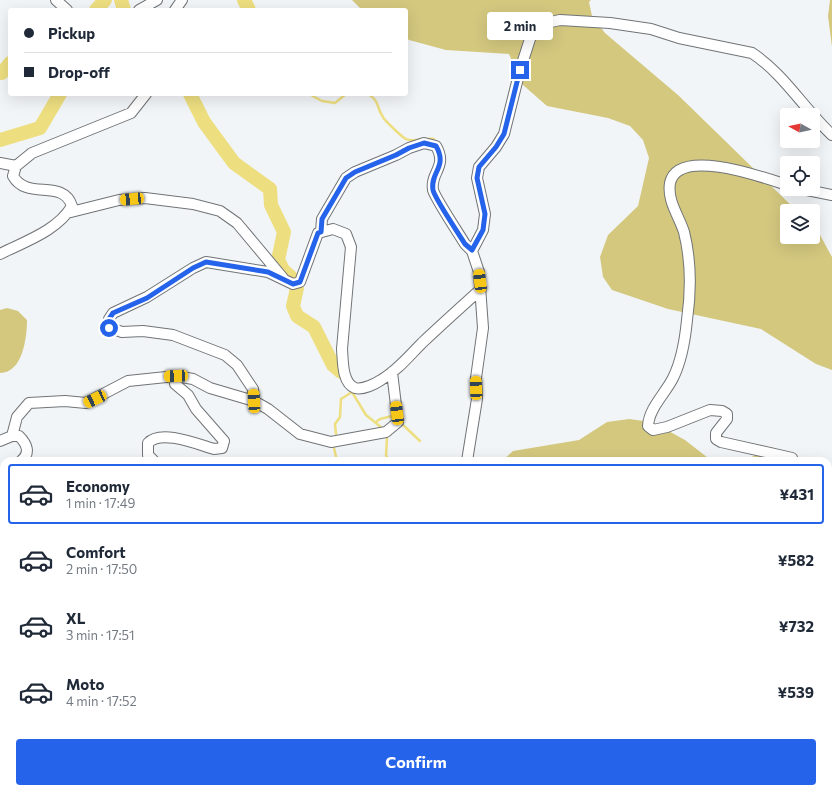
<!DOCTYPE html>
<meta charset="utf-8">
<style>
body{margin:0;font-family:Commissioner,sans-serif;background:#f6f6f7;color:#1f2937;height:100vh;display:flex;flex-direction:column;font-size:15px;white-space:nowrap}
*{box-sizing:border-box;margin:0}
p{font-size:13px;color:#747a83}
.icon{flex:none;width:22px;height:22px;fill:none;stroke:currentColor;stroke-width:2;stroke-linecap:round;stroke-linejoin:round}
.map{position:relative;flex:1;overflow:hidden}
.drawer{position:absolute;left:0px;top:457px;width:832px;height:336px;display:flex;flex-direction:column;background:#fff;border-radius:12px 12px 0 0;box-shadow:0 4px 16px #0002}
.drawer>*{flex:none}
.guide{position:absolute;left:8px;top:8px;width:400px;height:88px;border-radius:4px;box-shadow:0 4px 16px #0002;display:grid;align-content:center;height:88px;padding:0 16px;background:#fff}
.needle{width:26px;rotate:278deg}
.fabs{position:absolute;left:780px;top:108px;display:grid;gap:8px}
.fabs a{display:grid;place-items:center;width:40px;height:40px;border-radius:4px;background:#fff;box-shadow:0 4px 16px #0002;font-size:20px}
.end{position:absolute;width:18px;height:18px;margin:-9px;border:5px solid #2563eb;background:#fff;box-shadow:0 0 0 2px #fff}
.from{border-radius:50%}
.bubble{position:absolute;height:28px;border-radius:4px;background:#fff;box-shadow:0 4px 16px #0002;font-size:13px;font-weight:700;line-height:28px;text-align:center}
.car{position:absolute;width:12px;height:24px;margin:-12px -6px;border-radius:5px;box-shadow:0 0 3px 1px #0007;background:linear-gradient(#f5c518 24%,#345 0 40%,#f5c518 0 76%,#345 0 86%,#f5c518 0)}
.guide b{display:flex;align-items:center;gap:14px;height:38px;font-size:15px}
.guide b+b{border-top:1px solid #e0e1e3}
.guide i{width:10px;height:10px;background:#1f2937}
ul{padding:7px 0 0;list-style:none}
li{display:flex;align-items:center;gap:12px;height:60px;margin:0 8px 6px;padding:0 8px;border:2px solid transparent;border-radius:4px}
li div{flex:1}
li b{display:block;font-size:15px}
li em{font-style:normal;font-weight:700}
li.selected{border-color:#2563eb}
li>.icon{width:36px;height:36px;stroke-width:1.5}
.primary-button{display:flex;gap:8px;margin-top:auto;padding:8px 16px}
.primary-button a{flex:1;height:46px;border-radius:4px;background:#2563eb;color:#fff;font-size:16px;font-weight:700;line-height:46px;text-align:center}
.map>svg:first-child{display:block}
</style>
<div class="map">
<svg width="832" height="793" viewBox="0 0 832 793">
<rect width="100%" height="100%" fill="#f2f5f8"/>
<path fill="#d4c87f" d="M352,0h239l-2,2 3,14 13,17 73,62 119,116h-10v26h26v-9l6,5 13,24v113l-16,-6 -55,-35 -93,-20 -56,-19 -9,-13 -3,-20 8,-22 30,-29 11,-48 -6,-18 -13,-14 -22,-8 -61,-12 -24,-21 -14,-31 -63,-4 -37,-10 -3,-2v-28h-44z
M830,0h2v47l-4,-31z
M7,308l11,3 9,9c0,17 -4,53 -27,53v-63z
M629,419l23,3 33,18 27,21h-210l11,-10 66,-11 28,-18z
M771,447l19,7 5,7h-51z
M828,490h4v303h-410l15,-4h391z
M149,789h197l10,4h-209z"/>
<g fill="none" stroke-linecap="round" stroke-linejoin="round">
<path stroke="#edde80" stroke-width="2.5" d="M309,94l13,7 13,2 11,-9
M368,94c12,7 8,13 15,23 1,3 20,21 23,22 8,4 19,-2 28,0
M352,392l14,23 16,13
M376,422l4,-3 12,-3
M402,424l18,17
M336,434l-1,-10 5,-7 1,-18 11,-7
M387,438l-1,17 3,6
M334,448l3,13"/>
<path stroke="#edde80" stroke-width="14" d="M121,0l3,10
M244,0l5,10
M96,10l9,-10
M0,73h2l8,-10
M190,94l14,28 30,41 36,26 1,16 13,27 -6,28 5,10 8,7
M0,140l40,-12 20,-34
M297,288l-4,18 4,10 17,11 19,38 8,7"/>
<defs>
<path id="minor" d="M56,0l11,10
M139,10l18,-10
M175,10l7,-10
M0,163l16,3
M787,185c-22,-7 -109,-39 -117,-2 -3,18 9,33 14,49 7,28 7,60 3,88 -2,21 -5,40 -14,58 -8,16 -24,30 -25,48l5,4 14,-3 43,-17 12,1 5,3v5l-11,14v6l5,3 71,16
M802,189l30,6
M67,213l52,-13 26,-2 48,6 27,7 17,12 46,55
M318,233l15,-4 13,5 5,13 -9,102c1,12 0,34 13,39 8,2 20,-4 26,-8 16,-9 28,-24 41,-37 19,-18 39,-36 59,-54
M472,251l11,-21 2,-16 -8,-36 2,-11 17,-20 8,-13 16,-64 10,-31 6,-10 6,-5 18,-4 50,3 41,6 28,9 73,15c32,21 52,56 80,82
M0,254c26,-13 57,-23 72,-48 -9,-28 -45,-5 -59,-30l3,-10 16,-13 99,-40 15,-19
M254,401l14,8 32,25 31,8 55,-10 12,-10 -6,-50
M12,436l5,-19 12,-14 36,-2 21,2 42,-22 48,-5
M0,441l12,-5h7c8,8 12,17 2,25
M154,461l-6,-6v-12c13,-14 49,1 66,6l8,-1 2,-7 -28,-32 -8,-14 -13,-11 1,-8 17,3 17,9 44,13 -1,-12 -16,-24 -12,-10 -52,-20 -30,-4 -21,1 -15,-5 2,-8 4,-6 34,-16 46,-29 13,-6 62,10 25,12 7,-2 18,-49 3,-1 1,-13 24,-41 9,-6 41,-17 13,-7 15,-5 12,3c12,21 -6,26 -3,44 2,8 26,44 32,54l7,7 7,21 4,56 -7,50 1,21 -10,62
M0,488l4,-8
M312,789l8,4
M87,793l4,-4
M400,793l10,-4"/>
</defs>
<use href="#minor" stroke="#717476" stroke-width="12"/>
<path stroke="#a0a3a5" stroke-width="1.5" stroke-dasharray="1 3" stroke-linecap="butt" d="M724,793l1,-4"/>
<use href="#minor" stroke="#fff" stroke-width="10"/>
</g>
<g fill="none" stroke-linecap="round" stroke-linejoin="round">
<path stroke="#2563eb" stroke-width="5" d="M109,328l-2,-1 2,-8 4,-6 34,-15 46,-30 13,-6 62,10 25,12 7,-2 18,-49 3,-1 1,-13 24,-41 9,-6 41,-17 13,-7 15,-5 12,3c12,21 -6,26 -3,44 2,9 26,44 32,54l7,6 11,-20 2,-16 -8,-36 2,-11 17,-20 8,-13 16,-64"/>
</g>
</svg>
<div class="fabs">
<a><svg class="needle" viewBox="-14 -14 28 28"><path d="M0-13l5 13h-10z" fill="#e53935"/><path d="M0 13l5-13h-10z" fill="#747a83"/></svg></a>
<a><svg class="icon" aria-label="locate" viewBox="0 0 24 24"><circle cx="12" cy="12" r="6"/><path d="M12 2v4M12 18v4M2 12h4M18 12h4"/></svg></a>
<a><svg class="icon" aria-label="layers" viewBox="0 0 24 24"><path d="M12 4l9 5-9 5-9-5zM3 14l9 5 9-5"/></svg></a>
</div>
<i class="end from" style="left:109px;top:328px"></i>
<i class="end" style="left:520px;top:70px"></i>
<div class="bubble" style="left:487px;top:12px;width:66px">2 min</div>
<i class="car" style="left:132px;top:199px;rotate:265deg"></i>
<i class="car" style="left:480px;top:281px;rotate:353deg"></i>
<i class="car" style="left:176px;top:376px;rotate:268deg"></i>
<i class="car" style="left:476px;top:388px;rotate:358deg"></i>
<i class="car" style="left:95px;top:399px;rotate:245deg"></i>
<i class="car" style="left:254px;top:401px;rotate:357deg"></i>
<i class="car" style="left:397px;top:413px;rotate:353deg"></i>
<div class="guide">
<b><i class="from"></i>Pickup</b>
<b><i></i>Drop-off</b>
</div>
<section class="drawer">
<ul>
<li class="selected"><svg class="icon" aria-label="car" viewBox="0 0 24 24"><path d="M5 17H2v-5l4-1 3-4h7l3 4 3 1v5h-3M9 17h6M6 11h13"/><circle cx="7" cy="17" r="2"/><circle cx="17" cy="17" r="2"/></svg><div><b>Economy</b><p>1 min · 17:49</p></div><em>¥431</em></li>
<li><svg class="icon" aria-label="car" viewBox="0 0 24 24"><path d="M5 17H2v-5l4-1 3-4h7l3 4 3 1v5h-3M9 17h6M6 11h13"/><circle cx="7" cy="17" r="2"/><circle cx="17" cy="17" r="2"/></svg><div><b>Comfort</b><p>2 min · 17:50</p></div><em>¥582</em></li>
<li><svg class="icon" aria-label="car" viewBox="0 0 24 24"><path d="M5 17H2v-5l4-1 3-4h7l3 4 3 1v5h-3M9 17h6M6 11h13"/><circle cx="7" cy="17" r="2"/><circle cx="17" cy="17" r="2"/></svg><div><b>XL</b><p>3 min · 17:51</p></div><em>¥732</em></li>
<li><svg class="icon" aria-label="car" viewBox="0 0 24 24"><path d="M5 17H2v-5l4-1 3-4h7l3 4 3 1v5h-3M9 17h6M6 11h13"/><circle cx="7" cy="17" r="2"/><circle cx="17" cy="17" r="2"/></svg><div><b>Moto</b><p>4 min · 17:52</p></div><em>¥539</em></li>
</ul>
<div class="primary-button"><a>Confirm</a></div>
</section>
</div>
